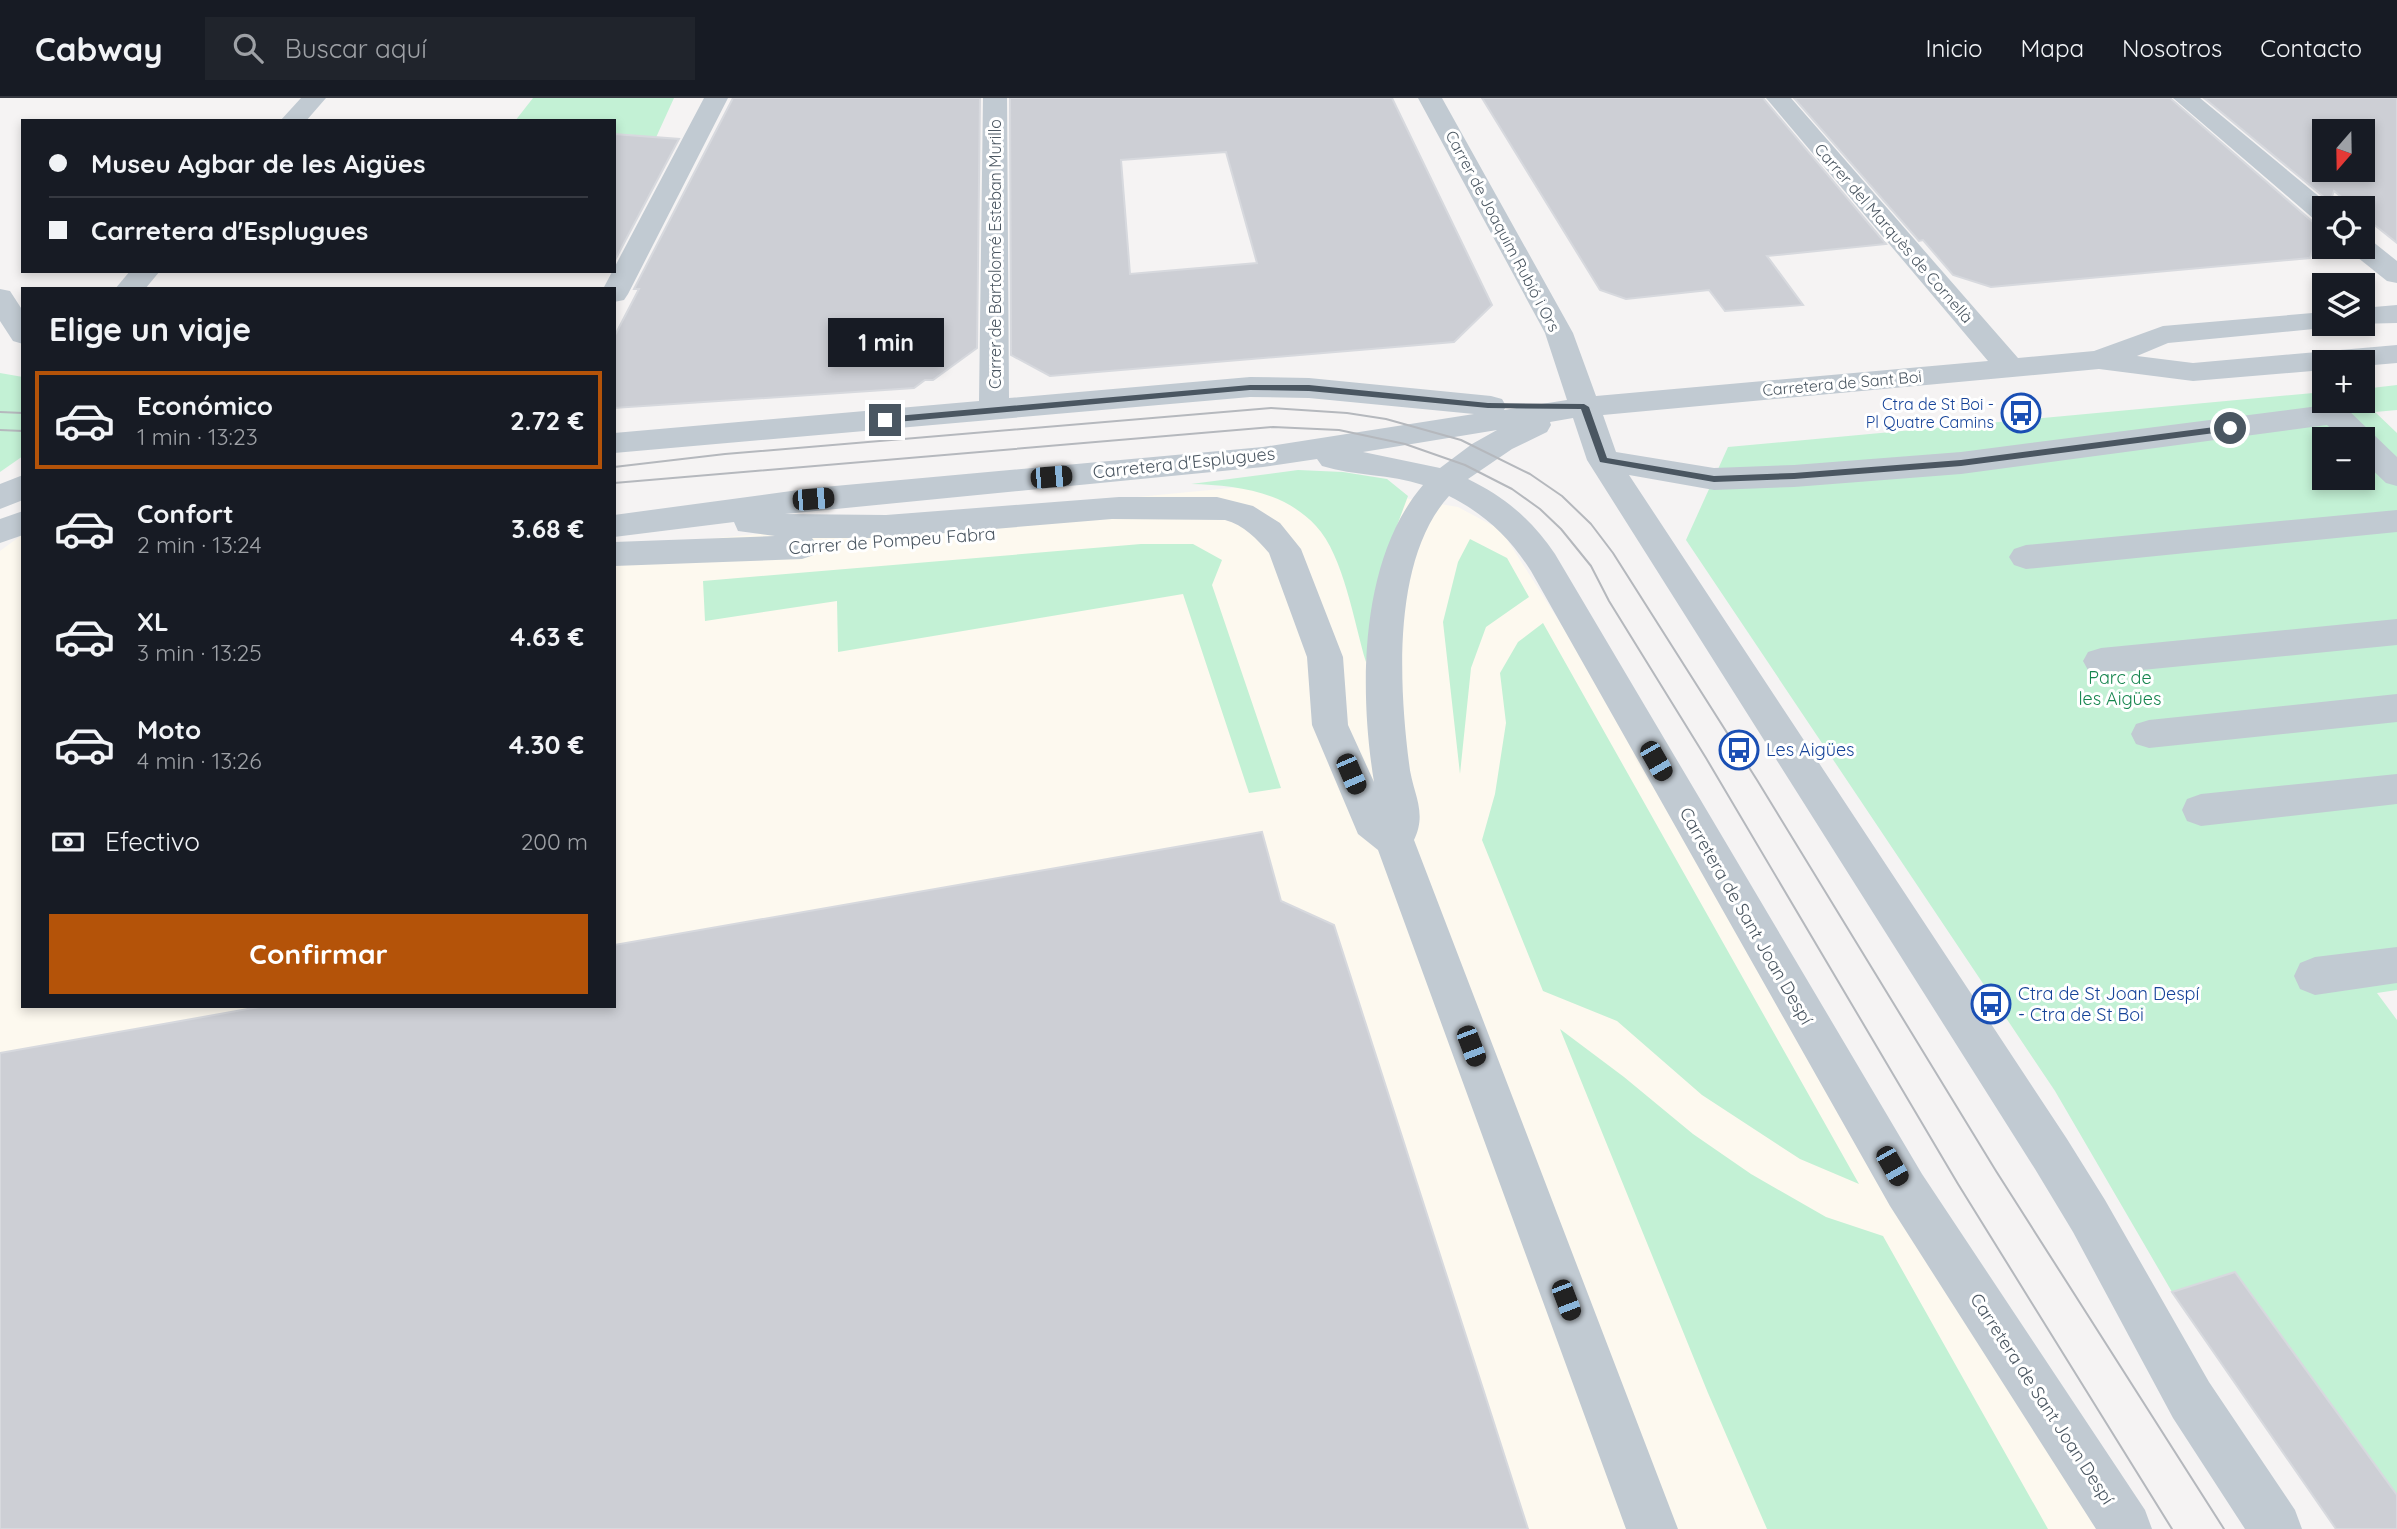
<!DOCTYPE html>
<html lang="es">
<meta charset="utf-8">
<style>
body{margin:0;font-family:Quicksand,sans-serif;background:#20242c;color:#f1f3f6;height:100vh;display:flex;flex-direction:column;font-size:26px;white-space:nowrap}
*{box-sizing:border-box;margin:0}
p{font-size:23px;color:#9ea1a6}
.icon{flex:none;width:38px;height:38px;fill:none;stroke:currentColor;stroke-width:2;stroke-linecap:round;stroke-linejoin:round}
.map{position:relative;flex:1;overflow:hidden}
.drawer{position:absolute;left:21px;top:189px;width:595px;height:721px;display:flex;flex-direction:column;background:#171b24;border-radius:0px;box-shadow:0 4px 10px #0003}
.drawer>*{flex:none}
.top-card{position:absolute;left:21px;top:21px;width:595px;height:154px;border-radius:0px;box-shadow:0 4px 10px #0003;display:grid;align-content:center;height:154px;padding:0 28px;background:#171b24}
.needle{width:46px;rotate:200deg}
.buttons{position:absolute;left:2312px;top:21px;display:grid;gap:14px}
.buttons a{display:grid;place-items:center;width:63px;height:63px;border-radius:0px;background:#171b24;box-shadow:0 4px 10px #0003;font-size:35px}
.end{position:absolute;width:32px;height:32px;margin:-16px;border:9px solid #4a5661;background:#fff;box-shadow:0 0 0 4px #fff}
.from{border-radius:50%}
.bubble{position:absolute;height:49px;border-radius:0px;background:#171b24;box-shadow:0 4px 10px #0003;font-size:23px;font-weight:700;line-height:49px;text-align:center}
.car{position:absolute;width:21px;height:42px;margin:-21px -10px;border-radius:9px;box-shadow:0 0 5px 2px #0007;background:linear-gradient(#222 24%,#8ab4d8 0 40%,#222 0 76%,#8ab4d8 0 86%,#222 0)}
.top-card b{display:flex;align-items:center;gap:24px;height:66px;font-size:26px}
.top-card b+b{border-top:2px solid #363941}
.top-card i{width:18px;height:18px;background:#f1f3f6}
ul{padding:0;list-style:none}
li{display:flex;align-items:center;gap:21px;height:98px;margin:0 14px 10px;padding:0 14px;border:4px solid transparent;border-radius:0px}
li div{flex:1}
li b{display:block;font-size:26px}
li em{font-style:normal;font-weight:700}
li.selected{border-color:#b45309}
li>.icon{width:63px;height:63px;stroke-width:1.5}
h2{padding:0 28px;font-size:32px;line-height:84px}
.pay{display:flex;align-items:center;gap:18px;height:77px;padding:0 28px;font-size:26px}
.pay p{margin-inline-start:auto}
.action{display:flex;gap:14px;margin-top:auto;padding:14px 28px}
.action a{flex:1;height:80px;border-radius:0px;background:#b45309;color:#fff;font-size:28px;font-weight:700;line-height:80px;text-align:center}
header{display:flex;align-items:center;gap:42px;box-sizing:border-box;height:98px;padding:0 35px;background:#171b24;border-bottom:2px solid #363941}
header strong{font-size:33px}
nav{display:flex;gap:38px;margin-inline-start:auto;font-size:24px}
.search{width:490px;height:63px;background:#20242c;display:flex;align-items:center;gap:18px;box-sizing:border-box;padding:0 24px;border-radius:0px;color:#9ea1a6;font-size:26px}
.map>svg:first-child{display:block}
</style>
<header>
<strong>Cabway</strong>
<div class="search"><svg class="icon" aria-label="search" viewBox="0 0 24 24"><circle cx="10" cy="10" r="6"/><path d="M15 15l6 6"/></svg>Buscar aquí</div>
<nav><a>Inicio</a><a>Mapa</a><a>Nosotros</a><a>Contacto</a></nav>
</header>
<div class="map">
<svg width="2397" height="1431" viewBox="0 0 2397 1431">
<rect width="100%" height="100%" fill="#f5f3f3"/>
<path fill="#fdf9ef" d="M1302,383l156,26 43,23 434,681 209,318h-2144v-978l23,-17v472h591v-458z"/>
<path fill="#c3f1d5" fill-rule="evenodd" d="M533,0h141l-41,90 2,-53 -21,-1v-13h-99z
M0,275l23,4v79l-23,16z
M2397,287v25l-22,2 22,21v557l-20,3 20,27v475l-162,-223 -63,20 -117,-201 -369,-551 42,-93 596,-55v9h38l1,-12zM2324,341h38v39h-38z
M1298,372l45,2 44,7 21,17 -23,62 -19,104c-12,-39 -22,-106 -50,-136 -32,-35 -81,-41 -125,-42z
M1470,441l37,19 22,39 -43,30 -15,41 -11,106 -17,-152 15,-60z
M1141,446h52l29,16 -10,25 69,203 -32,5 -66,-199 -345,58 -1,-51 -132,20 -2,-40z
M1543,525l316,561 -59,-25 -98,-64 -85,-74 -74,-30 -61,-151 13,-46 11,-71 -6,-50 18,-31z
M1560,931l64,48 69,57 58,40 75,43 57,19 165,293h-281l-59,-136z"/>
<path fill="#cdcfd5" stroke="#d7d9de" stroke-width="2" fill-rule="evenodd" d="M733,0h247l-3,250 -44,32h-8l-11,8 -300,20v-71l25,-48h-5z
M1010,0h382l100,207 -38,37 -404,34 -39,-21zM1226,54l31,111 -127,11 -9,-114z
M1482,0h281l123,146 -119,12 36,49 -78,6 -16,-21 -83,9 -26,-9z
M1794,0h376l143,124 9,2 -12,34 -319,29 -38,-12 -30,-35 -4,1z
M2204,0h193v145l-35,-28v-7h-7l-21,-17 -4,11zM2324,33h38v39h-38z
M614,36l65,5 -65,123z
M1262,734l19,69 53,24 194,604h-1528v-476l265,-47h349v-61z
M2235,1174l162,223v34h-61l-164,-237z"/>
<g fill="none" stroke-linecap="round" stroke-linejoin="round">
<path fill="#c1cad2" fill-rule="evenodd" d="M301,0h25l-20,23h-26z
M704,0h24l-100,196 -4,6 -10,2v-13h-11z
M983,0h24l2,300 241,-21 59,1 182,18 11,3 4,7 -2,4 63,-10 -22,-67 -127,-235h24l131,235 23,63 392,-35 -222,-263h25l227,260 76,-7 69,-25 161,-14v12h12l-2,3 -166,16 -31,13 56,7 204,-18v18l-35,3v-4h-38v8l-131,11 -94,-12 -496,46 13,37 98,16 80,-3 167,-13 373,-48 11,3 52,50v29l-11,-3 -24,-23v-21h-20l-15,-14 -366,49 -167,13 -80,3 -85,-15 438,664 38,61 104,182 86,128 7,19h-57l-72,-111 -100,-186 -38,-63 -448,-709 -14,-42 -23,4 1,3 -4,7 -35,17 -44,30c37,18 64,41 87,75l367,620 223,336 7,19h-56l-206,-323 -359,-635c-21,-33 -46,-57 -82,-75 -57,63 -50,188 -40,267 3,30 19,48 5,77l264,689h-52l-248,-679 -20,-16 -46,-109 -5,-68 -38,-104c-12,-14 -25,-28 -44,-33l-113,-1 -226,19h-74l7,9 -5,8 -12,4 -188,7v-24l161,-6 -37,-5 -4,-9 -120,15v-22l199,-27 450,-41 211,-33 -165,-16 -59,-1 -636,56v-20l365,-32zM1497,332l-25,14 -32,24 -77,-16zM1317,361l5,7c33,10 68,8 101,19 -64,75 -64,205 -49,297l-26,-57 -5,-68 -42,-108 -21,-26 -27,-17 -36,-9h-98l-233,18 -101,-1 478,-47z
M2173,0h27l133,110h-9v14l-9,-2z
M2362,141l10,2 25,20v22l-10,-2 -35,-28 -3,-6h13z
M130,173h30l-15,18h-30z
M0,191l10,2 13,20v33l-10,-3 -13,-20z
M2397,207v18l-43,1h8v-16z
M23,377v25l-23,9v-25z
M2397,412v22l-371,37 -12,-4 -5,-8 5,-8 12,-4z
M23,413v24l-23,8v-24z
M2397,521v26l-296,29 -13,-4 -5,-9 5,-9 13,-4z
M2397,596v28l-248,26 -13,-4 -5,-10 5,-10 13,-4z
M2397,676v30l-196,22 -14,-5 -5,-11 5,-11 14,-5z
M2397,849v36l-82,12 -15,-6 -6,-13 6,-13 15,-6z"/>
<path stroke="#b5b8bd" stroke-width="2" d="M0,314l23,1
M0,332l23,1
M614,369l111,-13 546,-46 76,5 39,6 75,21 69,34 32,22 29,28 22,29 144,227 239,391 228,358
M614,385l659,-56 66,3 66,14 60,21 47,24 28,20 21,20 30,37 18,35 97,157 252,426 214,345"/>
</g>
<path fill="#4a5661" d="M1250,287h59l179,18 96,1 5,3 18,51 107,18 80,-3 167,-13 269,-35 5,3 -5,3 -269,35 -167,13 -80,3 -114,-20 -19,-53 -93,-1 -179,-17 -59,-1 -365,33 -5,-3 5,-3z"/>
<defs>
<symbol id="bus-ring" viewBox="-11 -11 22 22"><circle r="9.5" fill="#fff" stroke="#1a4fb4" stroke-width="1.5"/><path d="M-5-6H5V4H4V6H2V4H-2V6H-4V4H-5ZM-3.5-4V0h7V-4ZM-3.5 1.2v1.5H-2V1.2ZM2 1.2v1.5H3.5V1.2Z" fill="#1a4fb4"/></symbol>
</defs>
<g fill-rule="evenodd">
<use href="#bus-ring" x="1999" y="293" width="44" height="44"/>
<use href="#bus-ring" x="1717" y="630" width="44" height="44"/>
<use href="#bus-ring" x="1969" y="884" width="44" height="44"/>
</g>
<g text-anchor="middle" stroke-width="6" stroke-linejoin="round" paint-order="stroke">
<g font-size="16" fill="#4a5661" stroke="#fff">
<text transform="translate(1503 133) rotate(62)" y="6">Carrer de Joaquim Rubió i Ors</text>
<text transform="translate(1894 135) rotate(49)" y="6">Carrer del Marquès de Cornellà</text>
<text transform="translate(995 156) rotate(-90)" y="6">Carrer de Bartolomé Esteban Murillo</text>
<text transform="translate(1842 285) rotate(-5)" y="6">Carretera de Sant Boi</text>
</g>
<g font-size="16" fill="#164399" stroke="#fff" text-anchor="end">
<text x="1994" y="312">Ctra de St Boi -<tspan x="1994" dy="18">Pl Quatre Camins</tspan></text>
</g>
<g font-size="18" fill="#4a5661" stroke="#fff">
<text transform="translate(1184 365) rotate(-6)" y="6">Carretera d'Esplugues</text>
<text transform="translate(892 443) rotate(-4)" y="6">Carrer de Pompeu Fabra</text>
<text transform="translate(1746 818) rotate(60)" y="6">Carretera de Sant Joan Despí</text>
<text transform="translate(2042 1301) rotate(57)" y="6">Carretera de Sant Joan Despí</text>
</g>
<g font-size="18" fill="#17864f" stroke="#fff">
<text x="2120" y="586">Parc de<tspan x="2120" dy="21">les Aigües</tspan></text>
</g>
<g font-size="18" fill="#164399" stroke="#fff" text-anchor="start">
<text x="1766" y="658">Les Aigües</text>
<text x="2018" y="902">Ctra de St Joan Despí<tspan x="2018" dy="21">- Ctra de St Boi</tspan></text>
</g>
</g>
</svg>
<div class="buttons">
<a><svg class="needle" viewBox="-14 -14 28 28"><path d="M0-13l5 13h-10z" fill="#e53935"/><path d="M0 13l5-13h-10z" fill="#9ea1a6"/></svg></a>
<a><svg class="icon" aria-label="locate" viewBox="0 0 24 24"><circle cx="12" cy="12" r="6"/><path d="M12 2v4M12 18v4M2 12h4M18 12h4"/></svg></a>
<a><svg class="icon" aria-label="layers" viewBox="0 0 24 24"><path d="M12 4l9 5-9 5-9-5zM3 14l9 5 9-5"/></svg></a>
<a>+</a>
<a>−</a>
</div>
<i class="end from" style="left:2230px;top:330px"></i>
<i class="end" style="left:885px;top:322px"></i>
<div class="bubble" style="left:828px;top:220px;width:116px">1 min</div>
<i class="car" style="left:1051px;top:379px;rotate:85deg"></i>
<i class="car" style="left:813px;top:401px;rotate:85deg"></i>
<i class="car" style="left:1656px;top:663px;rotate:150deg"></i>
<i class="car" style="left:1351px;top:676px;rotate:157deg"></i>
<i class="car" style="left:1471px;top:948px;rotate:159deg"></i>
<i class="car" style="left:1892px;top:1068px;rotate:150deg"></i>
<i class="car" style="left:1566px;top:1202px;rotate:159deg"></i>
<div class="top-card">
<b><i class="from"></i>Museu Agbar de les Aigües</b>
<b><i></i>Carretera d'Esplugues</b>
</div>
<section class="drawer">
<h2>Elige un viaje</h2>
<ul>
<li class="selected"><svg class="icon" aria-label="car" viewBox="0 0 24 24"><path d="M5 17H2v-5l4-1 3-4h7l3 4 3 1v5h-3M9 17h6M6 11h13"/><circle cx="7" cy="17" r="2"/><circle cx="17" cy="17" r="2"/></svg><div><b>Económico</b><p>1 min · 13:23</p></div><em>2.72 €</em></li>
<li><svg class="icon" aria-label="car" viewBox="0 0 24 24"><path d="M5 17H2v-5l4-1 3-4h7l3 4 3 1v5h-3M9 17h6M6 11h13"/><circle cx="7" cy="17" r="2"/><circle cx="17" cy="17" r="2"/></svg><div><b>Confort</b><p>2 min · 13:24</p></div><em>3.68 €</em></li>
<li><svg class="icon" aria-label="car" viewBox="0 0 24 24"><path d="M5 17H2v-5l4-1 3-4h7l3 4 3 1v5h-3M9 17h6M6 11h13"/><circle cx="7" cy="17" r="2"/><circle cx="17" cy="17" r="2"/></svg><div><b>XL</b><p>3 min · 13:25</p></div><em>4.63 €</em></li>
<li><svg class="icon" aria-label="car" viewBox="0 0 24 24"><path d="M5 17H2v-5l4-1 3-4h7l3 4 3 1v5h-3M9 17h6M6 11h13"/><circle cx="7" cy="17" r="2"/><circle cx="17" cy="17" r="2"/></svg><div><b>Moto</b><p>4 min · 13:26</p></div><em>4.30 €</em></li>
</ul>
<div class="pay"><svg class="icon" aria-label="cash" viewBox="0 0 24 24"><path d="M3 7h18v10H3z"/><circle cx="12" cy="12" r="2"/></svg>Efectivo<p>200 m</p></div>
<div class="action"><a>Confirmar</a></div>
</section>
</div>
